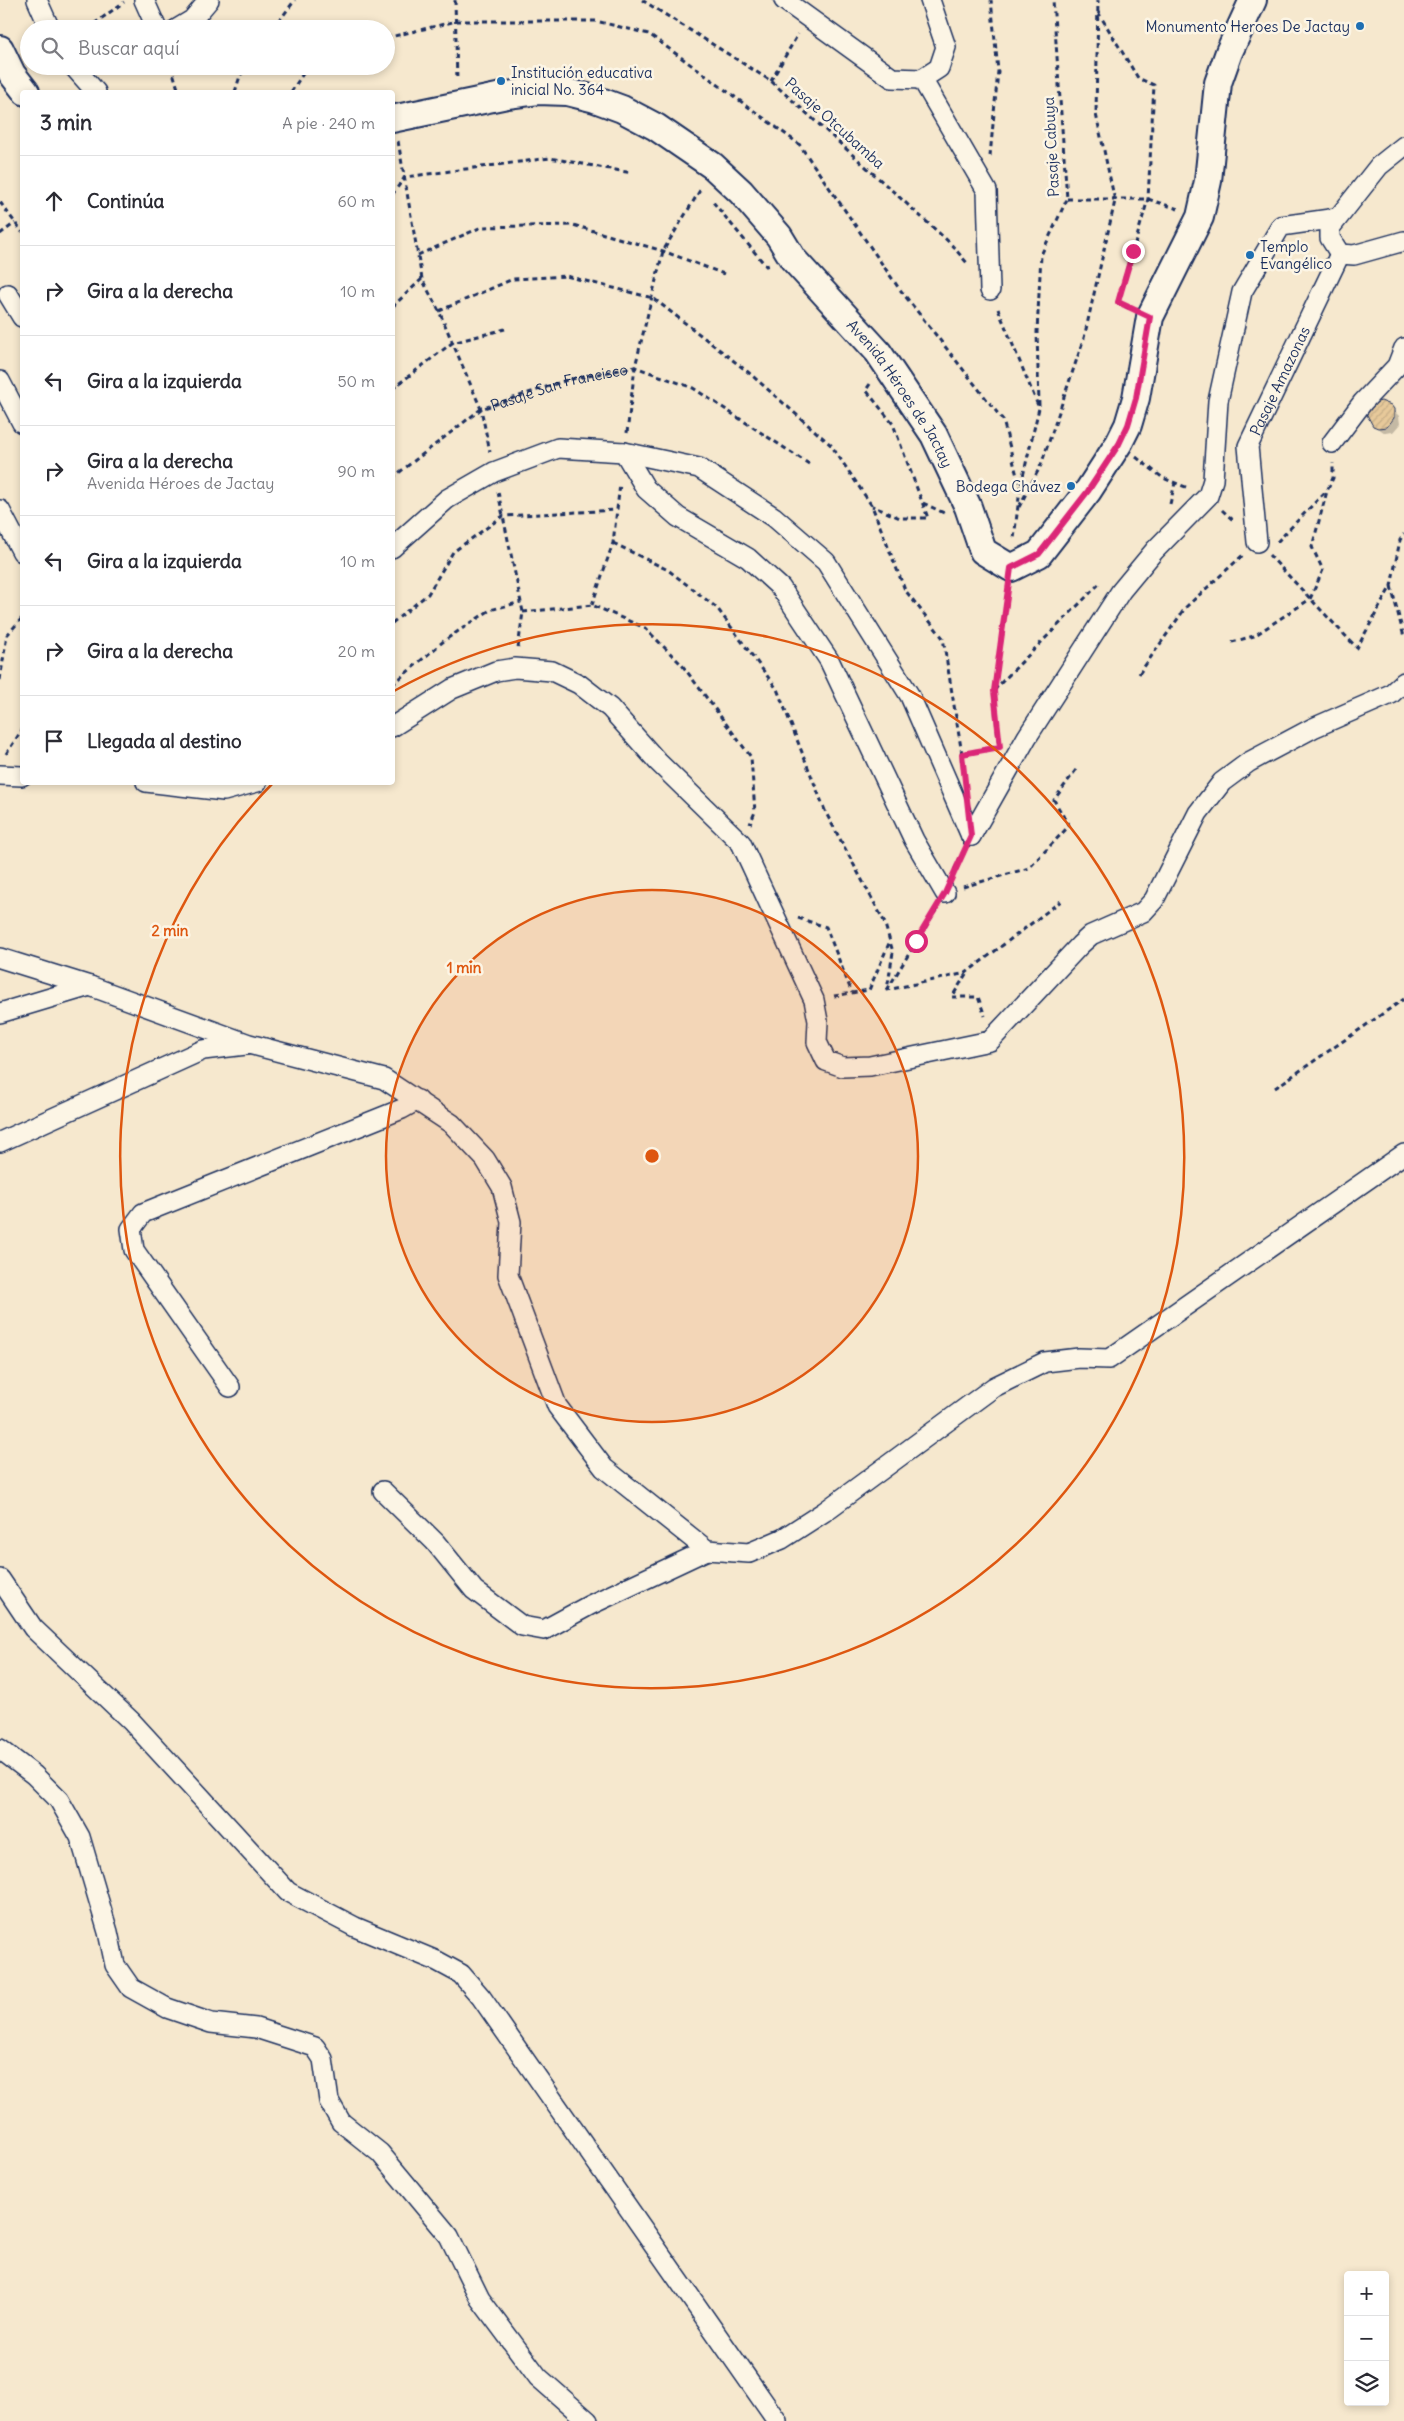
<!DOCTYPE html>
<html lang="es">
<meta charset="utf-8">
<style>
body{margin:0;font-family:Delius,sans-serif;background:#f2f2f3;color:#2b2b33}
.controls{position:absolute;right:15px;bottom:15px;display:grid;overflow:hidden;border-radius:5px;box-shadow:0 2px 8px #0003}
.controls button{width:45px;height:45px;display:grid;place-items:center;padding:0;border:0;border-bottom:1px solid #e1e1e2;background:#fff;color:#2b2b33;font:25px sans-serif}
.stop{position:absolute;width:15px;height:15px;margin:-11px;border:4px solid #db2777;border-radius:50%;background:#fff}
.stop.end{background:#db2777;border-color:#fff;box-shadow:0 1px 5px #0008}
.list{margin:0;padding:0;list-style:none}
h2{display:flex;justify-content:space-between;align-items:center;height:65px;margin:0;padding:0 20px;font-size:21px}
h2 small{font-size:16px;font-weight:400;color:#7c7c81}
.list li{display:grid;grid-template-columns:32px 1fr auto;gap:15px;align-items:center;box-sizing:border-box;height:90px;padding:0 20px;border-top:1px solid #e1e1e2}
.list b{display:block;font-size:19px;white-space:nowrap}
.list p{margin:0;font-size:16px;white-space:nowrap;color:#7c7c81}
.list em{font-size:16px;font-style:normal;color:#7c7c81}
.icon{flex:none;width:28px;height:28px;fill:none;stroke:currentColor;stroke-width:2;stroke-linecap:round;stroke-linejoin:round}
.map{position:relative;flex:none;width:1404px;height:2421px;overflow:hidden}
.search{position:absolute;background:#fff;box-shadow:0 2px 8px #0003;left:20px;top:20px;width:375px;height:55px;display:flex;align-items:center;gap:12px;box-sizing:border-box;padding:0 18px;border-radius:28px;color:#7c7c81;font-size:19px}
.panel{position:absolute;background:#fff;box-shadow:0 2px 8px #0003;left:20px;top:90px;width:375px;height:695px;border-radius:5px}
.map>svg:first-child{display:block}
.shadow{fill:#0003}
.building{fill:url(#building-hatch);stroke:#1b2f5e}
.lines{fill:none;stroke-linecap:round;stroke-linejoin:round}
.street-casing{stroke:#1b2f5e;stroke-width:22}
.secondary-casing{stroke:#1b2f5e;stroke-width:30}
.path{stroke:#1b2f5e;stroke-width:3;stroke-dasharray:5 4;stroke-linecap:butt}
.street{stroke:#fcf5e5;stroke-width:19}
.secondary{stroke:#fcf5e5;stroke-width:26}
.route{stroke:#db2777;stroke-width:6}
.ring{fill:none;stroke:#de5710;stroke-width:2.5}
.poi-dot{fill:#1f6fb2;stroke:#fcf5e5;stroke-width:2}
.labels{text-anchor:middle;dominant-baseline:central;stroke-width:5;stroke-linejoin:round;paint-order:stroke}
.poi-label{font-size:15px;fill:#1b2f5e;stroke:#fcf5e5;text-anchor:end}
.street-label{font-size:15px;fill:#1b2f5e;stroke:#fcf5e5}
.centre{fill:#de5710;stroke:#fcf5e5;stroke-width:2.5}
.ring-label{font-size:15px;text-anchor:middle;font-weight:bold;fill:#de5710;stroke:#fcf5e5;stroke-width:5;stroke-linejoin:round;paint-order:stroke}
</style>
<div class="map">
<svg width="1404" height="2421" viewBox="0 0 1404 2421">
<defs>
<pattern id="building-hatch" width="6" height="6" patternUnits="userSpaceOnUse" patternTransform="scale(1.25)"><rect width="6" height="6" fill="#e7c99a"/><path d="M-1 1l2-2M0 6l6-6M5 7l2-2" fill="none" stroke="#c6ad87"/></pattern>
</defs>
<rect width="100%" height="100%" fill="#f6e8ce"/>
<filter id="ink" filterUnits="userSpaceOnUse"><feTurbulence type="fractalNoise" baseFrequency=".02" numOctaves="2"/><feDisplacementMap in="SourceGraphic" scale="10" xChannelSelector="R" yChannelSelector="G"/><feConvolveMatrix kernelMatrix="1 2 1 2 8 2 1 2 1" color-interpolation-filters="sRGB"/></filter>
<g filter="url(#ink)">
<path class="shadow" d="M1393 410 1399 416 1400 424 1393 432 1385 433 1374 425Z"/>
<path class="building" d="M1381 401 1391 405 1394 409V418L1387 427 1378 428 1373 426 1367 415 1362 412 1374 403Z"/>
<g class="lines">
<defs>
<g id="street">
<path d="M37 0 50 29"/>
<path d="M144 0 157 29"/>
<path d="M784 0 892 78 922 79 939 68 946 47 930 0"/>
<path d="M177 29 192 20 209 0"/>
<path d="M73 66 96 92"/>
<path d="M922 79 987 191 990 290"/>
<path d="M1404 146 1379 166 1330 228V238L1340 254 1354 255 1404 241"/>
<path d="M8 294 22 317"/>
<path d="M0 381 22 423"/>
<path d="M1332 443 1363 402 1397 366 1404 348"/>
<path d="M624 452 646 489 678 517 748 558 781 588 829 660 914 840 945 893"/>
<path d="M0 510 22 552"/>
<path id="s2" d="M1257 542 1248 446 1340 254"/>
<path d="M392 548 447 499 494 472 558 448 624 452 699 468 774 517 826 562 910 696 971 836"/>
<path d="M392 727 452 689 496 671 515 668 552 671 579 684 610 708 658 762 741 843 814 1000 818 1021 817 1042 826 1061 843 1067 870 1066 990 1041 1080 945 1091 935 1143 912 1154 900 1198 813 1222 782 1249 762 1313 728 1391 694 1404 682"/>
<path d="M0 775 22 776"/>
<path d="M146 782 224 791 257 782"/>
<path d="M971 836 1027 737 1121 591 1155 550 1208 496 1213 480 1218 401 1242 292 1281 226 1337 218"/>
<path d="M0 958 90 986 249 1044 384 1079 452 1124 485 1159 502 1187 511 1222 508 1275 557 1406 604 1468 707 1550 749 1553 782 1539 824 1512 994 1387 1045 1362 1079 1358 1109 1359 1404 1154"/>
<path d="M0 1013 90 986"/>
<path d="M0 1142 203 1050 246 1045"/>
<path d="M230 1387 134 1250 131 1229 143 1213 402 1109 418 1100"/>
<path d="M383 1491 435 1542 474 1590 522 1626 544 1630 590 1605 707 1550"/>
<path d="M0 1579 33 1628 131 1721 288 1892 355 1927 437 1961 461 1974 481 1997 777 2421"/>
<path d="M0 1749 34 1775 59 1800 80 1837 108 1932 115 1965 131 1988 167 2008 211 2023 256 2028 315 2047 323 2059 329 2101 341 2122 380 2153 449 2236 480 2299 538 2377 588 2421"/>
</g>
<g id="secondary">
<path d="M0 49 12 74 26 92"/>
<path id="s3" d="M392 119 507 95 538 91 567 92 595 99 622 109 656 127 713 166 741 192 779 236 793 259 878 352 934 435 968 507 983 551 1011 568 1039 554 1088 491 1119 443 1128 425 1136 398 1150 317 1200 217 1208 181 1218 83 1229 52 1253 0"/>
</g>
</defs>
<use href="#street" class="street-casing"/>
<use href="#secondary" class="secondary-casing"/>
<g class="path">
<path d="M455 0 457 81"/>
<path d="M642 0 771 81 949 242 968 264"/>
<path d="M1098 12 1138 78 1154 85 1148 199 1118 302 1129 308"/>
<path d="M87 29 124 2"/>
<path d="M273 29 295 0"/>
<path d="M386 38 457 21H596L649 34 799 144 898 287 1003 420 1020 488"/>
<path d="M171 66 179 92"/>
<path d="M771 81 798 34"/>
<path d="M235 92 240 76 247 66"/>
<path d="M291 92 306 69 311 66"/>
<path d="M398 141 422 279 439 311 481 409 490 452"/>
<path d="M990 156 998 71 991 0"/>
<path d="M392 195 405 177 550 158 632 173"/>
<path d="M1067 199H1148L1178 209"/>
<path d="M0 202 22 232"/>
<path d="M713 202 766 266 769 265"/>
<path d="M0 234 15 223"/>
<path d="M418 255 482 227 573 225 663 251 724 274"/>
<path d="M392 307 422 279"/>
<path d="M998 309 1039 408 1020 489 1014 539"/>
<path d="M439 311 513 279 566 276 653 298 748 372 831 445 872 506 905 590 943 638 962 754"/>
<path d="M870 384 866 390 893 424 928 518H900L872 506"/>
<path d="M392 389 452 343 505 329"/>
<path d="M1039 406 1037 332 1041 255 1067 199 1053 0"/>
<path d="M627 433 635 367 663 251 702 187"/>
<path d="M1136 457 1163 478 1188 488"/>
<path id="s1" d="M392 478 481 409 567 380 635 367 693 388 812 466"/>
<path d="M498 492 523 612 518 648"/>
<path d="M923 503 944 513"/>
<path d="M1170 504 1175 483"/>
<path d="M1019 507 1041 465 1084 338 1115 201 1096 114 1098 0"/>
<path d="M1222 510 1234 521"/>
<path d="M1277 542 1326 491"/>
<path d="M613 543 668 570 717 608 777 689 826 813 884 921 893 952 887 990 966 973 1061 901"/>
<path d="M1269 555 1357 648 1391 586 1400 540 1404 534"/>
<path d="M1391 586 1404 637"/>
<path d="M592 605 613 543 620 484"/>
<path d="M523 612 592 605 645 628 682 665 751 757 755 812 750 824"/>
<path d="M392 623 428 594 453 552 503 516 616 510"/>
<path d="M1232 642 1254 636 1310 599 1323 570 1312 547 1327 491 1333 478V463"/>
<path d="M1139 674 1186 607 1243 555"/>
<path d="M0 680 7 635 22 618"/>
<path d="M392 685 445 640 490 610 521 602"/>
<path d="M994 690 1099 584"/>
<path d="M999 743 994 691 1008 590"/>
<path d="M6 754 22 730"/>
<path d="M962 761V754L997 747"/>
<path d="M955 870 963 853"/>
<path d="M963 887 1029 868 1069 826 1054 800 1078 767"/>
<path d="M798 918 826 927 852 993"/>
<path d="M966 974 952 997H978L985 1016"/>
<path d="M887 990 936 909"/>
<path d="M834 996 869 990 890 941"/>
<path d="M1275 1088 1404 999"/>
</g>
<use href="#street" class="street"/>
<use href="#secondary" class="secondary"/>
</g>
</g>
<g class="lines" filter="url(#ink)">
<path class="route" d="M916 941 945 893 971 836 962 754 1000 747 994 691 1011 568 1039 554 1088 491 1119 444 1128 425 1136 398 1150 317 1118 302 1133 251"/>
</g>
<circle cx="652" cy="1156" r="266" fill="#de5710" fill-opacity=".12"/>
<g class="ring">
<circle cx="652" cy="1156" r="266"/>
<path d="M394 691A532 532 0 1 1 273 783"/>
</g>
<g class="poi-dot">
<circle cx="1360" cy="26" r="5"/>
<circle cx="501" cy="81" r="5"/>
<circle cx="1250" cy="255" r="5"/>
<circle cx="1071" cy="486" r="5"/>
</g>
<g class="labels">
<g class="poi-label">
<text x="1350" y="26">Monumento Heroes De Jactay</text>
<text x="511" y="72" text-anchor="start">Institución educativa<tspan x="511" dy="17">inicial No. 364</tspan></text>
<text x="1260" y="246" text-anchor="start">Templo<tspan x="1260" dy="17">Evangélico</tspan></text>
<text x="1061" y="486">Bodega Chávez</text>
</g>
<g class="street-label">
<text transform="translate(835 123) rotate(42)">Pasaje Otcubamba</text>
<text transform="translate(1051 147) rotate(-93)">Pasaje Cabuya</text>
<text stroke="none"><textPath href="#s2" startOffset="169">Pasaje Amazonas</textPath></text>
<text stroke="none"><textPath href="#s1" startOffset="194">Pasaje San Francisco</textPath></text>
<text stroke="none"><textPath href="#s3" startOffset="639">Avenida Héroes de Jactay</textPath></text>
</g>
</g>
<circle cx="652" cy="1156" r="8" class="centre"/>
<g class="ring-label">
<text x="170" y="936">2 min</text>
<text x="464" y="973">1 min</text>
</g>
</svg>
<div class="controls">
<button>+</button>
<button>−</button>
<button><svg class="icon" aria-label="layers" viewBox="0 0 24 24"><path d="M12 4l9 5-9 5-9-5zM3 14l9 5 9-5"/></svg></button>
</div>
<div class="stop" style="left:916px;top:941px"></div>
<div class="stop end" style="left:1133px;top:251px"></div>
<div class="search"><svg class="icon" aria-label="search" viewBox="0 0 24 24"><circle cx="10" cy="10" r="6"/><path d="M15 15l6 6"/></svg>Buscar aquí</div>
<section class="panel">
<h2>3 min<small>A pie · 240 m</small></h2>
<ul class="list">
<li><svg class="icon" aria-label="ahead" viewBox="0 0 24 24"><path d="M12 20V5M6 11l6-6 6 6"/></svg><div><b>Continúa</b></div><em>60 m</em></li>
<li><svg class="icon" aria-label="right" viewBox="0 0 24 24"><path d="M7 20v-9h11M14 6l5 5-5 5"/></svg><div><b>Gira a la derecha</b></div><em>10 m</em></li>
<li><svg class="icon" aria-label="left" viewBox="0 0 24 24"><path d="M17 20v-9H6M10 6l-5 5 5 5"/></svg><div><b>Gira a la izquierda</b></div><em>50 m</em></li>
<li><svg class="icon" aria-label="right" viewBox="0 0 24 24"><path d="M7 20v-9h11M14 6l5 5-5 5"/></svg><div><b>Gira a la derecha</b><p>Avenida Héroes de Jactay</p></div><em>90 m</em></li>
<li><svg class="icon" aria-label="left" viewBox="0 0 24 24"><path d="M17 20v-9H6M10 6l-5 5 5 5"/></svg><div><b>Gira a la izquierda</b></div><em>10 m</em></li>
<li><svg class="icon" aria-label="right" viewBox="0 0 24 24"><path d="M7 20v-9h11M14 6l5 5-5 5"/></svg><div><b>Gira a la derecha</b></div><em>20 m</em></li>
<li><svg class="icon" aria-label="arrive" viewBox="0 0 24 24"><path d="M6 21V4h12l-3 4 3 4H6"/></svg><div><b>Llegada al destino</b></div></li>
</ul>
</section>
</div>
